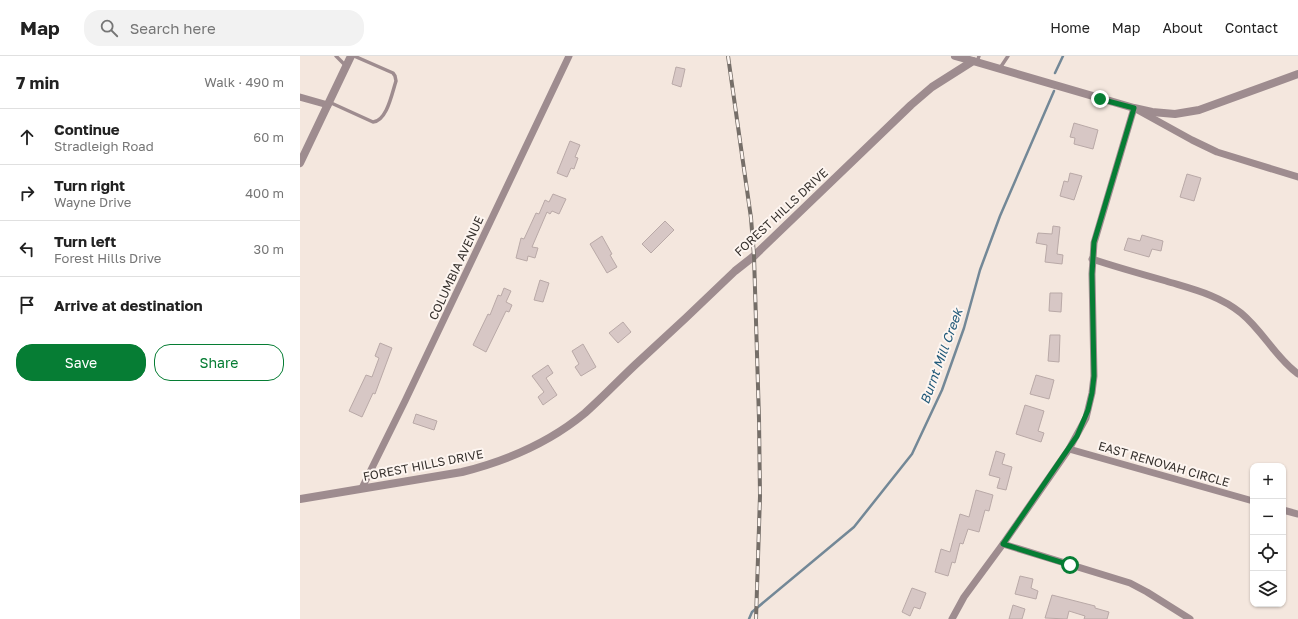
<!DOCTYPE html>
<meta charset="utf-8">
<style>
body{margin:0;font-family:"Golos Text",sans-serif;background:#f2f2f2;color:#222}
.controls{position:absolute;right:12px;bottom:12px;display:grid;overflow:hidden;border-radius:8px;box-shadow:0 1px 3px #0004}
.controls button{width:36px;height:36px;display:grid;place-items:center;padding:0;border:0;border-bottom:1px solid #e0e0e0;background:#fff;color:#222;font:20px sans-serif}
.stop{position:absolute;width:12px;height:12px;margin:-9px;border:3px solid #067d34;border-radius:50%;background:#fff}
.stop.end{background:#067d34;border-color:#fff;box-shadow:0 1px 4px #0008}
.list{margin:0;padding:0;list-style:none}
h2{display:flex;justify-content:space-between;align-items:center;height:52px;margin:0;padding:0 16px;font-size:17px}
h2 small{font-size:13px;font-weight:400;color:#767676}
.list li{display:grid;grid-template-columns:26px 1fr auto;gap:12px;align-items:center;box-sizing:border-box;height:56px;padding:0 16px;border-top:1px solid #e0e0e0}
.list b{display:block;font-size:15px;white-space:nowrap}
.list p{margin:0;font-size:13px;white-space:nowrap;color:#767676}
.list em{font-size:13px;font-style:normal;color:#767676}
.actions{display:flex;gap:8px;padding:12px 16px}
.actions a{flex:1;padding:9px 0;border:1px solid #067d34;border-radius:16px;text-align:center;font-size:14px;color:#067d34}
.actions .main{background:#067d34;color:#fff}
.icon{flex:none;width:22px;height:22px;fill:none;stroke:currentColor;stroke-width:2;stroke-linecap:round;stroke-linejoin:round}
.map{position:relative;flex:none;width:998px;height:563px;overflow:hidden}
header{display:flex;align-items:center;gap:24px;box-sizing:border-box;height:56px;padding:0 20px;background:#fff;border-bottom:1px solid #e0e0e0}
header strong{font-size:19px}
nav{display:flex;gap:22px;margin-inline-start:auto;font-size:14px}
.search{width:280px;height:36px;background:#f2f2f2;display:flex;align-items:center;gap:10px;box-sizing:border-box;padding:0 14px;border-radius:16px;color:#767676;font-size:15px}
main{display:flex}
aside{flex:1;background:#fff}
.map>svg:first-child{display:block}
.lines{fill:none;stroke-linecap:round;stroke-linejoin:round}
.stream{stroke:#738897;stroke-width:2.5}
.building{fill:#d7c7c5;stroke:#b9a9a7}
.service{stroke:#9e8c8f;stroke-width:3.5}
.minor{stroke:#9e8c8f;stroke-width:7}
.tertiary{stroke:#9e8c8f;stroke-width:8}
.rail-casing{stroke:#756e68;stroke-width:4}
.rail{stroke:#fdf5f0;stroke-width:2.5;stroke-dasharray:8;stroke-linecap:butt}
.route{stroke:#067d34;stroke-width:5}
.labels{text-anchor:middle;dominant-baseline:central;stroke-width:4;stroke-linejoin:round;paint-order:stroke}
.street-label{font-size:12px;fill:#36312d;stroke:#fdf5f0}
.water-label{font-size:13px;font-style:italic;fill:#205979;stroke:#fdf5f0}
</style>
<header>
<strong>Map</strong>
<div class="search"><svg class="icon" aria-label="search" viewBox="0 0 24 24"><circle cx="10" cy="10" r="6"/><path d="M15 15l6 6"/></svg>Search here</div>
<nav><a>Home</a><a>Map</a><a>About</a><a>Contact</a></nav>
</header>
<main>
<aside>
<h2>7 min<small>Walk · 490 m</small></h2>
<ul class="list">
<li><svg class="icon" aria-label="ahead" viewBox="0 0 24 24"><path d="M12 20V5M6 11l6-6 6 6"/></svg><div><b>Continue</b><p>Stradleigh Road</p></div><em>60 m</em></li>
<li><svg class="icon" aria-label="right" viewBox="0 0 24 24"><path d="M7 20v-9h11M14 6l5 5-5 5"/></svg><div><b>Turn right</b><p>Wayne Drive</p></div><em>400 m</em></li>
<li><svg class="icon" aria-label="left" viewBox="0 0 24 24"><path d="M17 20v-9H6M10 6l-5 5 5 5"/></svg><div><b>Turn left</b><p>Forest Hills Drive</p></div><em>30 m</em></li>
<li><svg class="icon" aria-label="arrive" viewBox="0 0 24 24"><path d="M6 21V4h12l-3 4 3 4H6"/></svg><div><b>Arrive at destination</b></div></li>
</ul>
<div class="actions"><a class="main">Save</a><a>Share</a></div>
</aside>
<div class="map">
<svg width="998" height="563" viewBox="0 0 998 563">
<rect width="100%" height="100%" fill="#f4e7de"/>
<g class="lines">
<g class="stream">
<path d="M755 17 763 0"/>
<path d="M449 563 452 556 554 471 612 398 642 334 664 272 680 214 700 160 754 35"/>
</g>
</g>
<g class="building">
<path d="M376 11 385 13 381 31 372 28Z"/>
<path d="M774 67 798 74 793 93 774 88 775 82 770 81Z"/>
<path d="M270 85 280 89 275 101 278 102 274 113 271 112 267 121 257 117Z"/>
<path d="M770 117 782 120 774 144 760 140 764 125 768 126Z"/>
<path d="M887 118 901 122 894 145 880 141Z"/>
<path d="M253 138 266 143 259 158 252 155 250 158 247 156 232 191 238 192 235 202 228 200 227 205 216 202 221 182 224 183 236 157 239 158 245 144 249 146Z"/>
<path d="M365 165 374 174 351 197 342 188Z"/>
<path d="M753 170 760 171 757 198 763 199 762 208 745 206 747 189 736 187 738 177 752 178Z"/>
<path d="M842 179 863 185 861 195 852 193 849 201 824 194 828 182 840 185Z"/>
<path d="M302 180 312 198 310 199 317 211 307 217 290 188Z"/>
<path d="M240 224 249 227 243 246 234 244Z"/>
<path d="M204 232 211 235 206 246 212 249 209 256 206 255 186 296 173 289 188 258 190 259 198 239 201 240Z"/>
<path d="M750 237H762L761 256 749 255Z"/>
<path d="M323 266 331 276 318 287 309 277Z"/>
<path d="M750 279H760L759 306 748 305Z"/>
<path d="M80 287 92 292 75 338 73 337 62 361 49 355 66 319 72 321 79 302 75 300Z"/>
<path d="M283 288 296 311 281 320 275 311 279 308 272 295Z"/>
<path d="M248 309 253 317 246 322 257 339 243 349 238 341 244 336 232 320Z"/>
<path d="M736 319 754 324 749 343 730 338Z"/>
<path d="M725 349 744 355 738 375 744 377 741 386 716 378Z"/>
<path d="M116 358 137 365 134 374 113 367Z"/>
<path d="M696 395 705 398 702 408 712 411 706 434 697 432 700 422 689 419Z"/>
<path d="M676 434 693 439 689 455 685 454 679 476 668 473 663 488 660 487 655 507 652 506 648 520 635 516 641 493 650 496 660 458 669 461Z"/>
<path d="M720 520 733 523 731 532 738 535 736 543 715 538Z"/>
<path d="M612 532 626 537 620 553 614 551 610 560 602 556Z"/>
<path d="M752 539 795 550V552L809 556 807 563H784L785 560 769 555 767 563 745 562Z"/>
<path d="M713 549 725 553 722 563H709Z"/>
</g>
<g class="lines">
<g class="service">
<path d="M36 0 45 9"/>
<path d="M677 6 679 0"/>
<path d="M700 12 708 0"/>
<path d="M29 46 73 66C87 65 92 37 96 25L95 20 93 17 54 0"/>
</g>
<g class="minor">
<path d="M0 41 28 49"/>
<path d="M792 203C816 211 841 218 866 225 892 233 919 239 941 257 963 275 975 301 998 318"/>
<path d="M769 393 953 445"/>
<path d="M62 432 105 345 269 0"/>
<path d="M983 454 998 458"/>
<path d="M703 488 830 527 847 536 890 563"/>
<path d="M652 563 664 541 703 488 769 393 786 362 792 337 794 320 792 218 794 187 834 52 892 84 917 96 998 121"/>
</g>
<g class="tertiary">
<path d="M655 0 673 5"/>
<path d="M0 107 51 0"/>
<path d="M0 443 162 416C206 405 249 387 285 357 302 342 318 325 335 309 369 278 402 247 435 215L454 200 611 49 632 31 673 5 834 52 852 56 875 58 899 54 998 18"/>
</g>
<defs>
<path id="rail" d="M428 0 442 99 451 162 454 200 459 363 460 440 456 563"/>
</defs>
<use href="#rail" class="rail-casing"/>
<use href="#rail" class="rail"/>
</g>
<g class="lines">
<path class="route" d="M770 509 703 488 777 380 788 354 792 337 794 320 792 218 794 186 834 52 800 43"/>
</g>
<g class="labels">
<g class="street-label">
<text transform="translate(481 156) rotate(-43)">FOREST HILLS DRIVE</text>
<text transform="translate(156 212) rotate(-65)">COLUMBIA AVENUE</text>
<text transform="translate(864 408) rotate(16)">EAST RENOVAH CIRCLE</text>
<text transform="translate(123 409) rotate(-11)">FOREST HILLS DRIVE</text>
</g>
<g class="water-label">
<text transform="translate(641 300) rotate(-70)">Burnt Mill Creek</text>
</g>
</g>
</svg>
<div class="controls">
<button>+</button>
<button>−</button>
<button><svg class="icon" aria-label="locate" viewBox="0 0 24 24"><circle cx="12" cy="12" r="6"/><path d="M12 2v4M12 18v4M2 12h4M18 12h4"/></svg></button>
<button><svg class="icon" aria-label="layers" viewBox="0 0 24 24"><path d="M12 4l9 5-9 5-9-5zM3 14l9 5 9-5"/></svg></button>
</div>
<div class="stop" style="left:770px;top:509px"></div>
<div class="stop end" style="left:800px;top:43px"></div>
</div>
</main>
